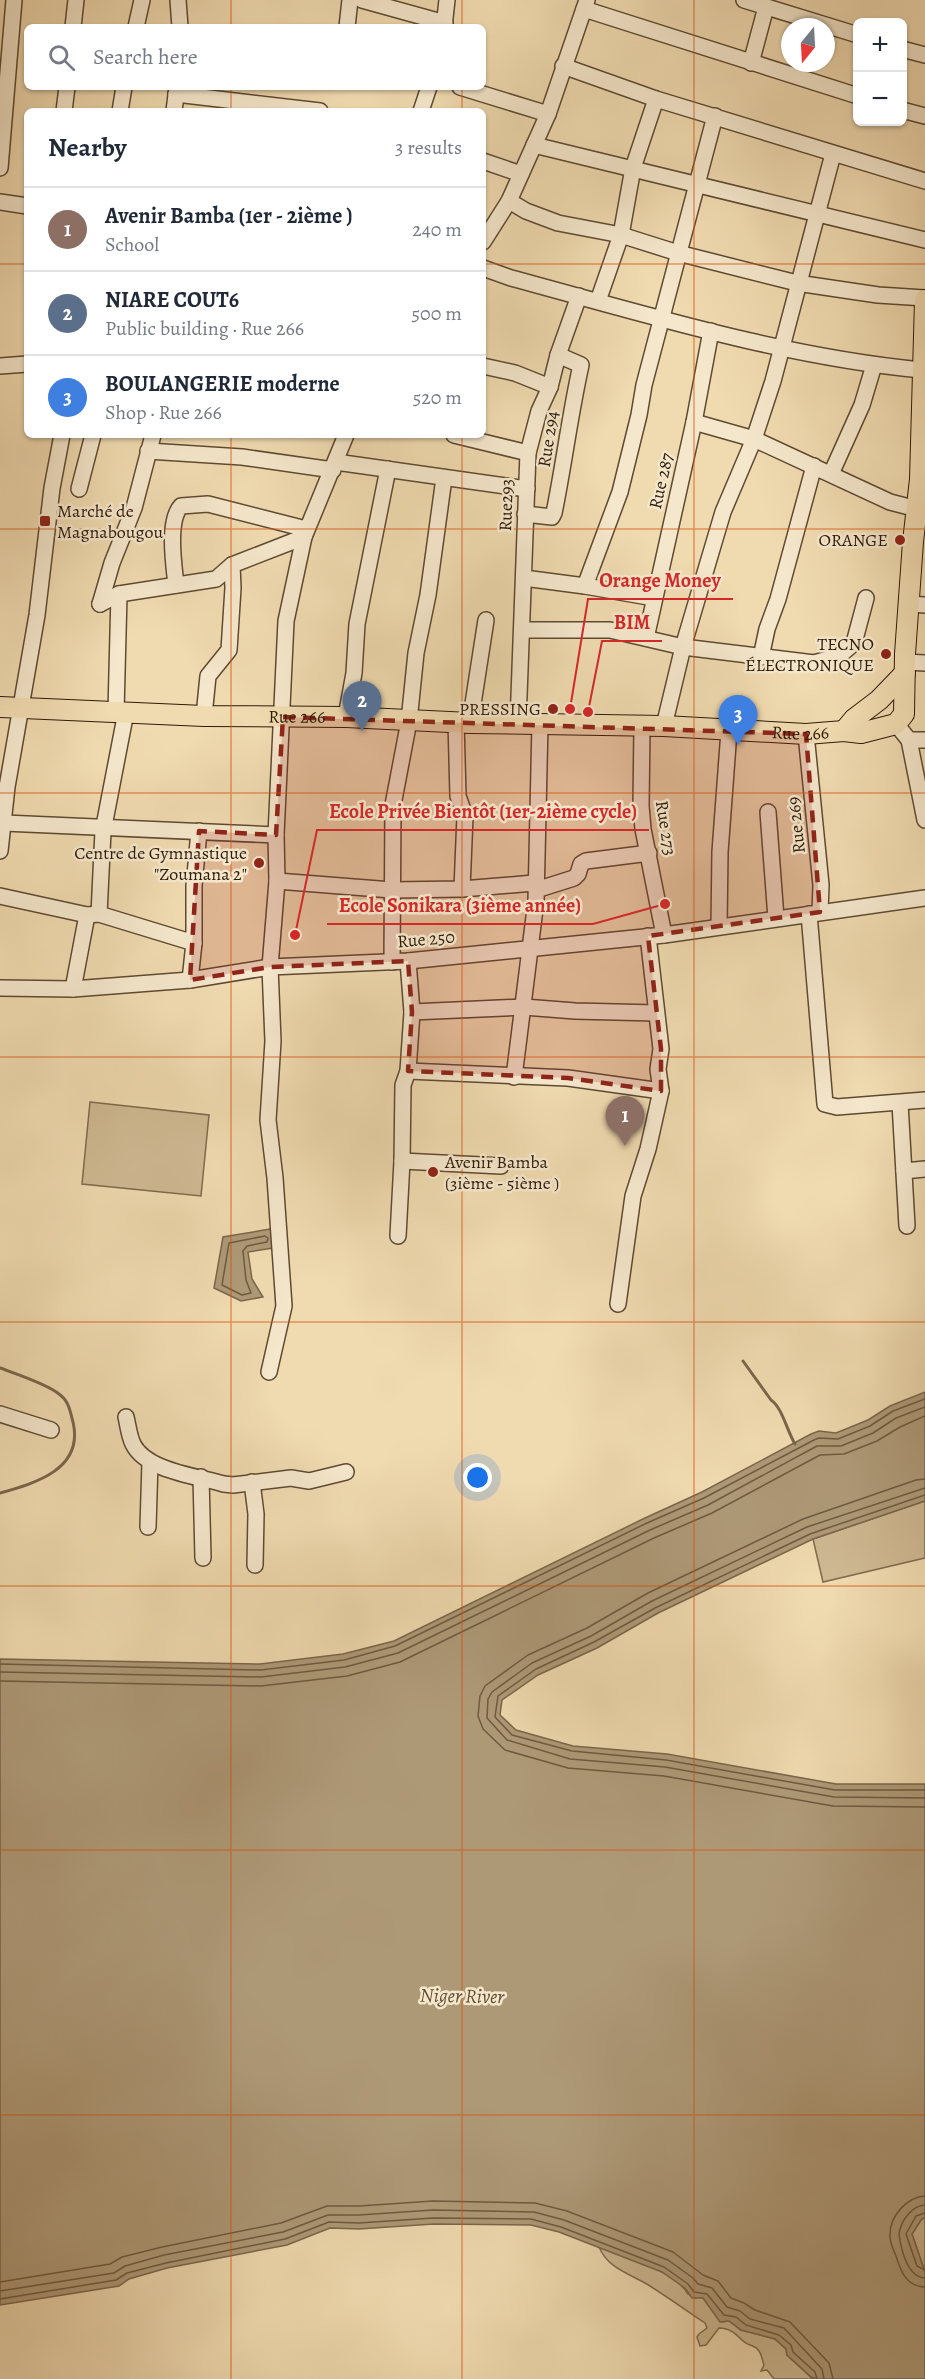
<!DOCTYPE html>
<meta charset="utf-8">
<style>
body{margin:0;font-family:Alegreya,serif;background:#f6f6f7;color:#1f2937}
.controls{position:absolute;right:18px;top:18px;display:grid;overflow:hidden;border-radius:9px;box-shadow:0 2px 4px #0004}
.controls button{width:54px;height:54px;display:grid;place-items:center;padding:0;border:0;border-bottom:2px solid #e0e1e3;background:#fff;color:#1f2937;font:30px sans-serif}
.compass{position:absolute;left:781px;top:18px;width:54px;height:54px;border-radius:50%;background:#fff;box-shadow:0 2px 4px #0004;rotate:198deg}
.you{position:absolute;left:478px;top:1478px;width:21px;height:21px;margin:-15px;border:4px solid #fff;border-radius:50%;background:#1a73e8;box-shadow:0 0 0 9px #1a73e833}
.badge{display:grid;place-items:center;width:39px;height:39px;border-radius:50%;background:#8f2418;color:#fff;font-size:20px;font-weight:700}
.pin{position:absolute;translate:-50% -50px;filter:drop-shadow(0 2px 3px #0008)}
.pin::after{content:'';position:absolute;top:32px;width:21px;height:18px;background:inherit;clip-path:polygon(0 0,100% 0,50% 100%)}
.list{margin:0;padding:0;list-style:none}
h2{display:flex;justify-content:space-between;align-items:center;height:78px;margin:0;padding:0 24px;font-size:26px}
h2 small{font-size:20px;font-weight:400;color:#747a83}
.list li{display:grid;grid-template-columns:39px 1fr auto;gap:18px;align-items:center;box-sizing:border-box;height:84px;padding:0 24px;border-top:2px solid #e0e1e3}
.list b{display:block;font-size:22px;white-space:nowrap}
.list p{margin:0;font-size:20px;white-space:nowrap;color:#747a83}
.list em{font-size:20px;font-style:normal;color:#747a83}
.icon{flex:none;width:33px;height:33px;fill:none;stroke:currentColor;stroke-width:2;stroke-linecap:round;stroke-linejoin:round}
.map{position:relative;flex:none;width:925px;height:2379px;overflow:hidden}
.search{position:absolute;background:#fff;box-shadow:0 2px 4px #0004;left:24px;top:24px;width:462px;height:66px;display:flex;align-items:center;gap:15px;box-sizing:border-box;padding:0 21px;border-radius:9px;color:#747a83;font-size:22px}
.panel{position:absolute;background:#fff;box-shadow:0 2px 4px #0004;left:24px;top:108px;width:462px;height:330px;border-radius:9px}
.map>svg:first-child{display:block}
.green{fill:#cfb993;stroke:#7e6a4e;stroke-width:1.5}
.water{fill:#ae9977;stroke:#7a664b;stroke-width:1.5}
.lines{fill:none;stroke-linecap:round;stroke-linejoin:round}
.shore{stroke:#6e5a40;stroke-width:1.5}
.stream{stroke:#7a664b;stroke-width:3}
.minor-casing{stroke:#5e4a32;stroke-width:18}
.major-casing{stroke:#2d1a08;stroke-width:22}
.minor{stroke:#f5e7cc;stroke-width:15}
.major{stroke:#f0dab0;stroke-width:20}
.marked{fill:#8f2418;fill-opacity:0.2;stroke:#8f2418;stroke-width:4.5;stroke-dasharray:12 8;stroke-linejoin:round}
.grid{fill:none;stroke:#d5530c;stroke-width:1.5;stroke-opacity:0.55}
.poi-dot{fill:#8f2418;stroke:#f5e7cc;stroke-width:2}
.labels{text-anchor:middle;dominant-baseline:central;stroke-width:5;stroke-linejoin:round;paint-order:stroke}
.street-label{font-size:18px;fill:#2d1a08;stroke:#f5e7cc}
.poi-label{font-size:18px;fill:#2d1a08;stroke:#f5e7cc;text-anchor:end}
.water-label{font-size:20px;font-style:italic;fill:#614d34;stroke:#f5e7cc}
.leader{fill:none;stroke:#d62828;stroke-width:2}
.callout-dot{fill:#d62828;stroke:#f5e7cc;stroke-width:2}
.callout-label{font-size:20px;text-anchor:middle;font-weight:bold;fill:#d62828;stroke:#f5e7cc;stroke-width:5;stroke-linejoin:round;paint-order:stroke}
</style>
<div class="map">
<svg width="925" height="2379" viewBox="0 0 925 2379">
<rect width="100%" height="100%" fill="#f0dab0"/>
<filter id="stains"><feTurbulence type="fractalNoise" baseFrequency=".00333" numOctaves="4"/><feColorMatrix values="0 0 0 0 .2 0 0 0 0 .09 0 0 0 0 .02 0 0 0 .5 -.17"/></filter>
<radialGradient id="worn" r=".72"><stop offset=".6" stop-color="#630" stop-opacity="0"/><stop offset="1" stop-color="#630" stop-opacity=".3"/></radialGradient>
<g class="green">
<path d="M90 1102 209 1115 201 1196 82 1184Z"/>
<path d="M925 1501V1558L823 1582 813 1539Z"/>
<path d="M925 2217V2272L912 2234 921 2220Z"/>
<path d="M599 2247C624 2257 674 2270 688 2294L703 2298 721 2322 729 2321 741 2330 775 2339 786 2349 787 2355 811 2377 817 2379H774L767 2370 761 2371 764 2365C762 2360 762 2355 759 2351 756 2345 748 2346 743 2341 736 2334 730 2328 719 2328L706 2345 700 2346 697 2337 699 2334 707 2328 705 2323C687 2311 669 2298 650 2286 631 2274 608 2269 599 2247Z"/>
</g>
<g class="water">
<path d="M276 1228 273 1248 248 1252 252 1279 263 1297 241 1301 214 1288 223 1237Z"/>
<path d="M925 1392V1501L813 1539 658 1613 597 1648 538 1675 502 1700 500 1715 516 1730 573 1746 667 1754 836 1784H925V2217L921 2220 912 2234 925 2272V2379H817L811 2377 787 2355 786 2349 775 2339 741 2330 729 2321 720 2322 703 2298H692L685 2288 662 2272 559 2232 531 2225 434 2224 359 2229 330 2228 287 2245 167 2268 129 2279 119 2286 0 2305V1659L260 1664 343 1654 394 1641 645 1518 702 1492 811 1434 819 1431 836 1433 868 1420 890 1406Z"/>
</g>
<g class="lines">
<g class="shore">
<path d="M265 1236 268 1238 267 1242 247 1246 243 1251 246 1280 251 1293 242 1295 222 1285 229 1243Z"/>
<path d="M925 1479 916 1480 803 1519 648 1593 587 1628 528 1655 485 1686 480 1696 478 1716 483 1729 505 1750 568 1768 664 1776 833 1806 925 1807"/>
<path d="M925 1488 807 1527 652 1601 591 1636 532 1663 492 1692 488 1699 487 1718 507 1740 570 1759 665 1767 834 1797 925 1798"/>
<path d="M925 1495 810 1534 655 1608 594 1642 536 1669 498 1696 495 1717 512 1735 572 1751 666 1760 835 1790H925"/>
<path d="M0 1664 261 1670 344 1660 395 1646 647 1523 704 1498 814 1440 819 1438 838 1439 870 1426 893 1411 925 1399"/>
<path d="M0 1672 261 1677 345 1667 398 1653 650 1530 708 1505 817 1446H841L873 1433 896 1418 925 1407"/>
<path d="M0 1681 261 1686 347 1676 400 1662 654 1538 712 1513 820 1455 844 1454 877 1441 900 1427 925 1416"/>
<path d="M925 2196C907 2197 890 2216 890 2234 889 2241 893 2249 896 2256 901 2272 906 2286 925 2287"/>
<path d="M925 2205C911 2206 901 2221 899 2234 901 2249 907 2277 925 2278"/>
<path d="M925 2213 916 2216 906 2234 917 2266 925 2270"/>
<path d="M0 2282 110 2264 122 2257 162 2247 281 2223 327 2206H359L433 2201 535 2203 567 2211 673 2252 703 2275 718 2281 731 2298 744 2303 755 2310 790 2322 829 2363 833 2379"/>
<path d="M0 2291 114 2273 125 2266 164 2255 283 2232 328 2215H359L433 2210 534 2212 564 2220 668 2260 693 2278 698 2284 712 2288 727 2307 740 2311 750 2319 784 2328 822 2369 824 2379"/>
<path d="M0 2299 116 2280 127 2273 166 2263 285 2239 329 2222 359 2223 433 2218 531 2219 561 2227 664 2267 688 2284 694 2292 707 2294 724 2315 736 2317 746 2325 779 2335 791 2345 793 2352 815 2372 817 2379"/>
</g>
<g class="stream">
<path d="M743 1361 771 1400C782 1407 787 1431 795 1444"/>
<path d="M0 1368C16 1374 47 1384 59 1394 69 1401 70 1411 73 1422 84 1469 36 1483 0 1493"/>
</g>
<defs>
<g id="minor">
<path d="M178 0 180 27"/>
<path d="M362 0 445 23"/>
<path d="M744 0 858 35"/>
<path d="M584 9 858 96"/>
<path d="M73 27 76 0"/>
<path d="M136 27 142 0"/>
<path d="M347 27 350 0"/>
<path d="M444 27 447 0"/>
<path d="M902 49 925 55"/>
<path d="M751 63 766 7"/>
<path d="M563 66 656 99 925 181"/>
<path d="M460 87 548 114"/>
<path d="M176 94 320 111"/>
<path d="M902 110 925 116"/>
<path d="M64 111 67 87"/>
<path d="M120 111 124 87"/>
<path d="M174 111 177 87"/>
<path d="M421 111 429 87"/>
<path d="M534 145 925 240"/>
<path d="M483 161 521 174"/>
<path d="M0 168 14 0"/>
<path d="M509 201 526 211 558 223 621 235 678 253 797 283 878 295 925 298"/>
<path d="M0 202 27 206"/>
<path d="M483 242 509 201 548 114 587 0"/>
<path d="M483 268 511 278C645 314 783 357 922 370"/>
<path d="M598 301 621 235 633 168 656 99"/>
<path d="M0 366 27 364"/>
<path d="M483 366 515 373 550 387"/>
<path d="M694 422 754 439 890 502 917 509"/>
<path d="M454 435 528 453"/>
<path d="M148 451 242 457 333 470"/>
<path d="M336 462 527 489"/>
<path d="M831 474 862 405 874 365"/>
<path d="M79 489 93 435"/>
<path d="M525 514 552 517 554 513C564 464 570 414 581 365L558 355"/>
<path d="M524 578 585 586 654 598"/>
<path d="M176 585C174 566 167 521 181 506L208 504 306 529"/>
<path d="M585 586 620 492 639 415 644 385 715 116"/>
<path d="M100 604 119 594 216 579 232 565 304 537"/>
<path d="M100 604 112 563 134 508 153 435"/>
<path d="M909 604 925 605"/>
<path d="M522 630H610L683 647 814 663 839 656 854 643 866 598"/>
<path d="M646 638 694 422 711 331"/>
<path d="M761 657 767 629 778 599 814 466"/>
<path d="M905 662 925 663"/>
<path d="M116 711 119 594"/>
<path d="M204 716 208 676 229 650 233 588 232 565"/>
<path d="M346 717 354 673 357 624 388 469"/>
<path d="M456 721 458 796 465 816 462 889"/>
<path d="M470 723 486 620"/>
<path d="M518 723 528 453 539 411 550 387 558 355 579 296"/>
<path d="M896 724 909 740 925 820"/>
<path d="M664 726 683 647 723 512 754 439 773 381 833 154"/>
<path d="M642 727 641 806 643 829 664 935"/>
<path d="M806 734 821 885 820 912"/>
<path d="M909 740H925"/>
<path d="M768 812 776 918"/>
<path d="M4 823 276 835"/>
<path d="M0 851 7 787 37 615 52 488 62 435"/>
<path d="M277 881 392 890 462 889 534 883"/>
<path d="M536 890 574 878 578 874 581 864 586 861 649 853"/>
<path d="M0 896 87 915 99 914 194 943V886L199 831"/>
<path d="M99 914 103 831 126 712"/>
<path d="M809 914 825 1104 837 1107 925 1100"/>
<path d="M719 926 720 852 729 731"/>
<path d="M392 962 393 805 409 721 416 653 428 595 444 478"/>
<path d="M190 980 194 943"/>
<path d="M0 988 73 989 190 980 270 967 408 961 664 935 925 898"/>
<path d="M73 989 87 915"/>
<path d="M412 1012 524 1007 575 1011 656 1013"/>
<path d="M408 1071 568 1078 661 1091"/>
<path d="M514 1077 536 901 540 723"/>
<path d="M900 1103 907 1226"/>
<path d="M402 1161 501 1166"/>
<path d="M904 1171 925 1169"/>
<path d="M398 1236 402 1161 403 1085 408 1071 412 1012 408 961"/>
<path d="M618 1304 633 1196 648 1149 661 1091 658 1069 661 1049 648 936"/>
<path d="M269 1372 284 1306 275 1178 268 1120 273 1041 270 967 277 881 276 835 286 621 304 537 346 435"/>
<path d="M0 1414 51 1430"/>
<path d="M126 1417C128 1425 129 1436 133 1444 146 1471 197 1476 224 1484L233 1485 291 1478 309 1481 346 1472"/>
<path d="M201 1477 203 1558"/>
<path d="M252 1482 256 1514 255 1565"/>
<path d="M148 1527 150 1462"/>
</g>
<g id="major">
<path id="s1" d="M0 707 204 716 346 717 470 723 664 726 806 734 844 731 861 733 896 724 904 714 905 654 913 542 920 479 925 300"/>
<path d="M844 731 854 719 879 700 905 673"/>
</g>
</defs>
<use href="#minor" class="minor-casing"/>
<use href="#major" class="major-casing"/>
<use href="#minor" class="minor"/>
<use href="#major" class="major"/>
</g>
<path class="marked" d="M283 717 806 734 820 912 648 936 661 1049V1091L568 1078 408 1071 412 1012 408 961 270 967 190 980 199 831 276 835Z"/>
<path class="grid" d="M231 0V27M462 0V27M694 0V2379M231 87V111M462 87V111M0 264H27M483 264H925M231 435V2379M462 435V2379M0 529H925M0 793H925M0 1057H925M0 1322H925M0 1586H925M0 1850H925M0 2115H925"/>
<g class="poi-dot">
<rect x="39" y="515" width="12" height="12" rx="3"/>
<circle cx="900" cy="540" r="6"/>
<circle cx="886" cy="654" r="6"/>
<circle cx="553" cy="709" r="6"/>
<circle cx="259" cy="863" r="6"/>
<circle cx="433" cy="1172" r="6"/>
</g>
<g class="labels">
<g class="street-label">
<text transform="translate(548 439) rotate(-81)">Rue 294</text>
<text transform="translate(661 481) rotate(-77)">Rue 287</text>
<text transform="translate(506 505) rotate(-88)">Rue293</text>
<text stroke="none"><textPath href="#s1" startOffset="297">Rue 266</textPath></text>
<text stroke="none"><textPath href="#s1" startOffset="801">Rue 266</textPath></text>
<text transform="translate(796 825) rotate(-96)">Rue 269</text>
<text transform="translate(666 828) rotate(81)">Rue 273</text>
<text transform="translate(426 939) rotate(-5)">Rue 250</text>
</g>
<g class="poi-label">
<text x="57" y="511" text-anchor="start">Marché de<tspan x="57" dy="21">Magnabougou</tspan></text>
<text x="888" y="540">ORANGE</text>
<text x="874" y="644">TECNO<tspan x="874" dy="21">ÉLECTRONIQUE</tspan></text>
<text x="541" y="709">PRESSING</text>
<text x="247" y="853">Centre de Gymnastique<tspan x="247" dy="21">"Zoumana 2"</tspan></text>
<text x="445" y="1162" text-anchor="start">Avenir Bamba<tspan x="445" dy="21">(3ième - 5ième )</tspan></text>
</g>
<g class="water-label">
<text transform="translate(462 1996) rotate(1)">Niger River</text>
</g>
</g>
<path class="leader" d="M570 709L588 599H733M588 712L602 641H662M295 935L317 830H649M665 904L593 924H327"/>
<g class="callout-dot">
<circle cx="570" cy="709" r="6"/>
<circle cx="588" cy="712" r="6"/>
<circle cx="295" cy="935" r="6"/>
<circle cx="665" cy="904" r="6"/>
</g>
<g class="callout-label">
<text x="660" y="587">Orange Money</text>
<text x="632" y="629">BIM</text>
<text x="483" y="818">Ecole Privée Bientôt (1er-2ième cycle)</text>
<text x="460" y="912">Ecole Sonikara (3ième année)</text>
</g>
<rect width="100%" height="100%" filter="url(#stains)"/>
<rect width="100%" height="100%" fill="url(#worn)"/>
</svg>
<div class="controls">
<button>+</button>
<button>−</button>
</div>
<svg class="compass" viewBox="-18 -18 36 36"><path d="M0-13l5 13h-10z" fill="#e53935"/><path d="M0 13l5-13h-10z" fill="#747a83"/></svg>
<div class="you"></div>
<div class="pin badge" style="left:625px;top:1146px;background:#8d6e63">1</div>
<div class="pin badge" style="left:362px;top:731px;background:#5c6f8a">2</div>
<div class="pin badge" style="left:738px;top:745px;background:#3f7fe0">3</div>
<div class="search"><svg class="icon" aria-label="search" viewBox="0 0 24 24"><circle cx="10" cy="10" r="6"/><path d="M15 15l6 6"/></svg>Search here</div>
<section class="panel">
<h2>Nearby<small>3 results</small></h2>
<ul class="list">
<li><span class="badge" style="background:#8d6e63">1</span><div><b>Avenir Bamba (1er - 2ième )</b><p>School</p></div><em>240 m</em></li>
<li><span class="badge" style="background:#5c6f8a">2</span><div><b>NIARE COUT6</b><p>Public building · Rue 266</p></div><em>500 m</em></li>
<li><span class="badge" style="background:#3f7fe0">3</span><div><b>BOULANGERIE moderne</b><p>Shop · Rue 266</p></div><em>520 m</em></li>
</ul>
</section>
</div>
